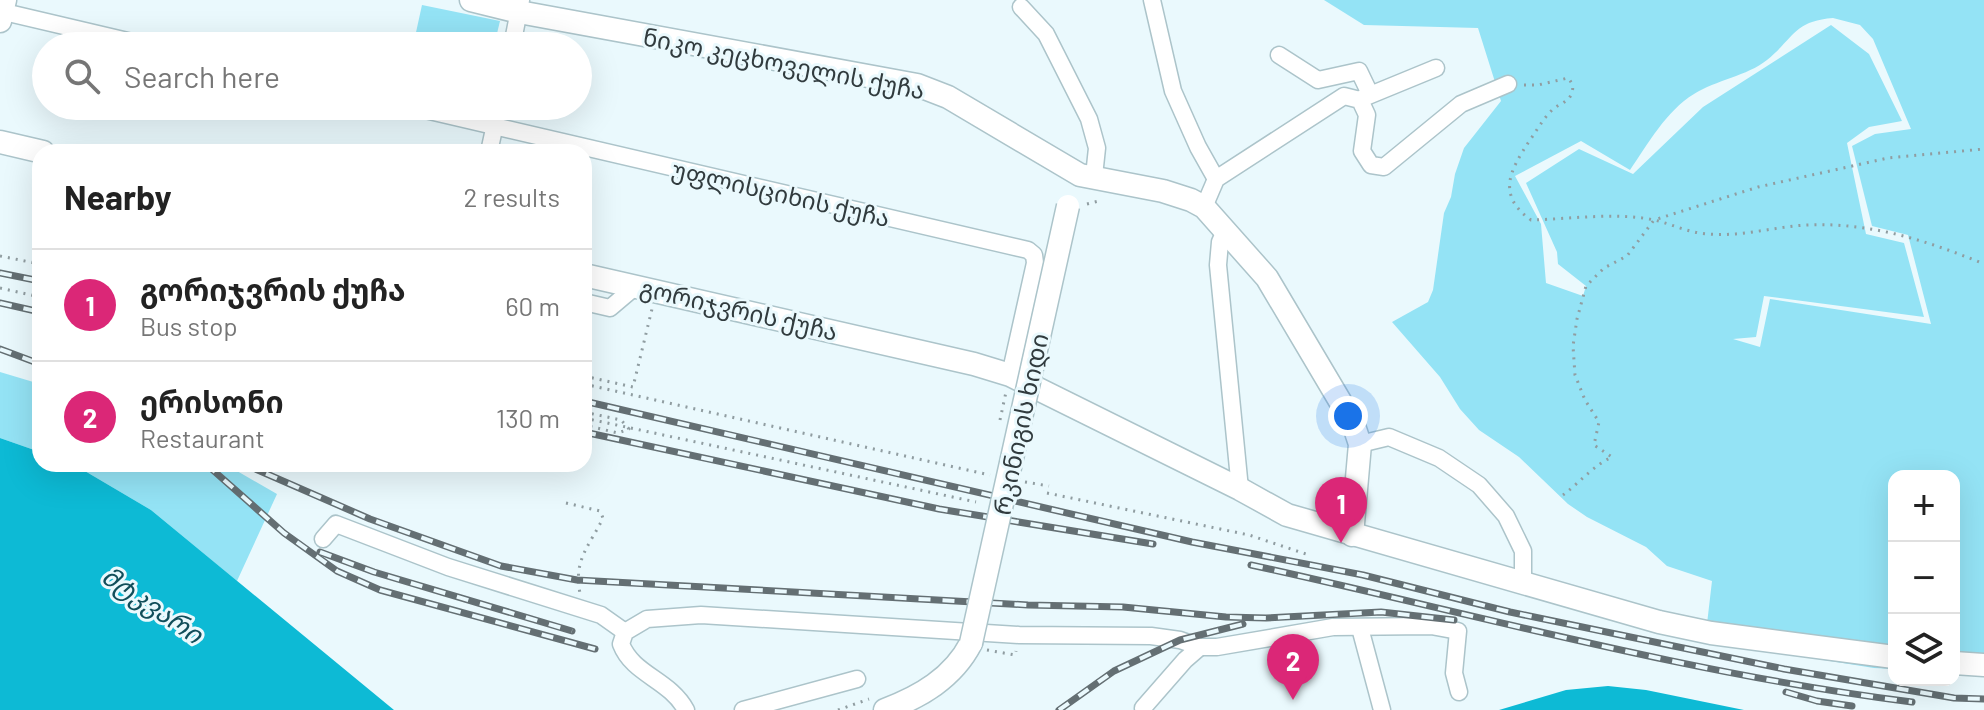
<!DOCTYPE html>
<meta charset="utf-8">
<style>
body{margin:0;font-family:Barlow,"Noto Sans Georgian",sans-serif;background:#f2f2f2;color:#222}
.controls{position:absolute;right:24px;bottom:24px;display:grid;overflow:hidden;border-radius:16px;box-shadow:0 8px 32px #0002}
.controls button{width:72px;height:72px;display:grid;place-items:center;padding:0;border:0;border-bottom:2px solid #e0e0e0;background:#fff;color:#222;font:40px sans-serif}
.you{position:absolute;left:1348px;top:416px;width:28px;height:28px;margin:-20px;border:6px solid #fff;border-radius:50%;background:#1a73e8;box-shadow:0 0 0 12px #1a73e833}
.badge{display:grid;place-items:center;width:52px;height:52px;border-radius:50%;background:#db2777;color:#fff;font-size:26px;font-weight:700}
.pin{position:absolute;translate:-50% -66px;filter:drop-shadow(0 2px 4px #0008)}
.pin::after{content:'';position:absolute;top:42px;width:28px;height:24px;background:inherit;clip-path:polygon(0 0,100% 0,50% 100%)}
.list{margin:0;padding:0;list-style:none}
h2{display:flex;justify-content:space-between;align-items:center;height:104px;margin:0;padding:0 32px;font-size:34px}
h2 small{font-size:26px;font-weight:400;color:#767676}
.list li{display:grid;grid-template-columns:52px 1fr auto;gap:24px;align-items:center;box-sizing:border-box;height:112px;padding:0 32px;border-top:2px solid #e0e0e0}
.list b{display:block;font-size:30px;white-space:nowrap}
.list p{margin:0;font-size:26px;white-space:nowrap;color:#767676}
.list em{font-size:26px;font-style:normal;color:#767676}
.icon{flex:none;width:44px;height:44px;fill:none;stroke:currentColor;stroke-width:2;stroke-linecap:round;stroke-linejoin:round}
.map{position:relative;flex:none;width:1984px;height:710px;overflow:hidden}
.search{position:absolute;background:#fff;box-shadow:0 8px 32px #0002;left:32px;top:32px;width:560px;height:88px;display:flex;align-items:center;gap:20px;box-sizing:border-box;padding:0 28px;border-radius:44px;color:#767676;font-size:30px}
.panel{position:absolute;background:#fff;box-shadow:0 8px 32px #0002;left:32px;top:144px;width:560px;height:328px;border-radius:24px}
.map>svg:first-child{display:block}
.green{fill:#94e3f5;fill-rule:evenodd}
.water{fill:#0dbad5}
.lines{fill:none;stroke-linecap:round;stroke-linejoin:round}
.minor-casing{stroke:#acc4ca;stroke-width:19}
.major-casing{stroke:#acc4ca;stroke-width:25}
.path{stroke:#909da1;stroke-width:3;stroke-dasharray:2 6;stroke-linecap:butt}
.minor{stroke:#fff;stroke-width:16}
.major{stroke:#fff;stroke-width:22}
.rail-casing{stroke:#646f73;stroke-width:7}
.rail{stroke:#eaf9fd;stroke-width:4;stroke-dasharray:12;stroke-linecap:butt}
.major-bridge-casing{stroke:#acc4ca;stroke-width:25;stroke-linecap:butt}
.major-bridge{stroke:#fff;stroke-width:22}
.labels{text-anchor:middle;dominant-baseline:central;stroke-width:6;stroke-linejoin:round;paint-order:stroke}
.street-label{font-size:24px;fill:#313b3e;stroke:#eaf9fd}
.water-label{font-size:26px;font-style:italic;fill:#104e5a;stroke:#eaf9fd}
</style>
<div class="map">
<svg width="1984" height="710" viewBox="0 0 1984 710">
<rect width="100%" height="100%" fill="#eaf9fd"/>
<g class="green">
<path d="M1324 0H1984V671L1954 670V476H1894V669L1874 668 1705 641 1712 581 1667 566 1646 547 1587 517 1568 504 1519 457 1479 430 1460 409 1440 377 1392 322 1428 302 1433 290 1444 213 1451 197 1455 174 1464 148 1501 101 1478 28 1364 25ZM1833 18 1860 25 1873 39 1911 129 1875 134 1852 146 1872 226 1908 235 1931 324 1770 299 1760 347 1733 339 1756 337 1764 296 1924 317 1904 243 1866 234 1847 143 1869 127 1902 121 1869 54 1831 25 1703 107 1633 174 1579 149 1526 183 1557 252 1558 264 1586 286 1583 296 1546 283 1541 224 1515 176 1581 141 1630 170C1648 144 1666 111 1694 94 1716 80 1747 76 1767 60 1794 38 1794 21 1833 18Z"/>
<path d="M422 5 500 21 494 46H413Z"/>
<path d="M0 372 40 384V452L0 438Z"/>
<path d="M73 464H225L277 494 237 581 151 510Z"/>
</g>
<g class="water">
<path d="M0 438 40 452V464H73L151 510 394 710H0Z"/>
<path d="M1608 686 1646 690 1744 710H1499L1566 690Z"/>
</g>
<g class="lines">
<defs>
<g id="minor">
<path d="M1152 0 1173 91 1198 147 1216 179"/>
<path d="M1021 7 1046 34 1089 119 1097 148 1094 176"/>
<path d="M0 11 149 46"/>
<path d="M512 46 521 0"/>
<path d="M1279 55 1318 80 1359 71 1370 94"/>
<path d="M1363 98 1436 68"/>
<path d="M408 106 1028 250 1034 255 1035 263 1010 375"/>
<path d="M489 152 499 106"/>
<path d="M1204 207 1216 179 1344 96 1360 100 1367 115 1362 151 1371 165 1384 167 1461 104 1508 84"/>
<path d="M1225 231 1220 242 1218 265 1240 489"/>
<path d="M584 302 610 308 636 286"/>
<path d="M1360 444 1389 437 1439 458 1479 485 1506 516 1523 551V582"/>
<path d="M323 539 336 524 448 567 601 615 625 632"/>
<path d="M1360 628 1382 710"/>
<path d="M1143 708 1185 660 1200 647"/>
<path d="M686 710C669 679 633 675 621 644L625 632 647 619 701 615 1019 635 1151 636 1180 640 1200 647H1217L1333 627 1431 626 1458 631 1454 673 1459 692"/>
<path d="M743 710 857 679"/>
</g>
<g id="major">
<path d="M471 0 519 12 917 85 948 97 1080 175 1163 191 1191 200 1204 207 1267 278 1353 423 1360 444 1352 535"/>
<path d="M0 21 5 0"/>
<path d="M0 142 43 152"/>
<path d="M584 275 974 364 1010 375 1240 489 1287 515 1659 622 1711 633 1894 657"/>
<path d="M1954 663 1984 665"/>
<path d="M885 710C920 697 953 678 971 643"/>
</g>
</defs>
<use href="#minor" class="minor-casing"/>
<use href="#major" class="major-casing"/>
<g class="path">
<path d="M1524 85H1538L1568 78C1573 84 1574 88 1571 95 1567 103 1558 104 1552 110 1543 119 1537 130 1530 140 1510 170 1496 195 1531 220 1571 219 1616 212 1654 220 1672 224 1689 233 1708 234 1741 237 1773 227 1806 225 1869 222 1926 240 1984 264"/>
<path d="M1087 204 1099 201"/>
<path d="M0 256 40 264"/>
<path d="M0 288 40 297"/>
<path d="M584 376 633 387 652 309"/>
<path d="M584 384 990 475"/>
<path d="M584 412 621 420 629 429 618 433 584 425"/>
<path d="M584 418 976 502"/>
<path d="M1000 420 1006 392"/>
<path d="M1025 482 1049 486"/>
<path d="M1047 493 1249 535 1306 554"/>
<path d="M1563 495C1579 483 1594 465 1612 457L1594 445 1599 422 1585 400 1575 375 1573 346 1577 319 1586 286 1604 268 1627 256 1654 220 1758 187 1888 158 1984 149"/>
<path d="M566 503 600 511 603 518C590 545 573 560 580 593"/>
<path d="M987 650 1015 655 1016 651"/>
<path d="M838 710 869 699"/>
</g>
<use href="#minor" class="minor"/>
<use href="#major" class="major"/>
<defs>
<g id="rail">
<path d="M0 273 40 281"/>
<path d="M0 303 40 312"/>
<path d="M0 349 40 364"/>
<path d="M584 401 1192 542 1363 575 1510 612 1784 669 1954 698 1984 699"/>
<path d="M584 432 939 509 1153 544"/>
<path d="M206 464 284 533 337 571 380 590 595 649"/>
<path d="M244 464 370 519 501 566 577 580 1028 605 1123 607 1226 617 1266 618 1381 612 1454 620"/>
<path d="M320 552 374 572 572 631"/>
<path d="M1251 565C1470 613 1689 674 1912 702"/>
<path d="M1786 692 1817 701 1852 706"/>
<path d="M1059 710 1114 671 1180 640 1243 624"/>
</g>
</defs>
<use href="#rail" class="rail-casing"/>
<use href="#rail" class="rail"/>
<defs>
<path id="major-bridge" d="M971 643 1068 206"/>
</defs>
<use href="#major-bridge" class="major-bridge-casing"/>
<use href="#major-bridge" class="major-bridge"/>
</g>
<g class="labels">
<g class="street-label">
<text transform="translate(784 63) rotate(11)">ნიკო კეცხოველის ქუჩა</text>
<text transform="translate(781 193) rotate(13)">უფლისციხის ქუჩა</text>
<text transform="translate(739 309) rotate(13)">გორიჯვრის ქუჩა</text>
<text transform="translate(1020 424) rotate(-78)">რკინიგის ხიდი</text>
</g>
<g class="water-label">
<text transform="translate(153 604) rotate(34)">მტკვარი</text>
</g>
</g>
</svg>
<div class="controls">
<button>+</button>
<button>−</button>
<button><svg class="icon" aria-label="layers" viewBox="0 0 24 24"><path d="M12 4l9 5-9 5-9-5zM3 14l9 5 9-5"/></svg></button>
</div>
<div class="you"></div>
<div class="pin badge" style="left:1341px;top:543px">1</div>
<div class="pin badge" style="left:1293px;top:700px">2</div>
<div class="search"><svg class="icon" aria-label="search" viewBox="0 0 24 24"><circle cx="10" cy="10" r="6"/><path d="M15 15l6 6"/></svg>Search here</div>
<section class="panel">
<h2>Nearby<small>2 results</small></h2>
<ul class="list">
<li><span class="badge">1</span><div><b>გორიჯვრის ქუჩა</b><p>Bus stop</p></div><em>60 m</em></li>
<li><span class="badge">2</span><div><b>ერისონი</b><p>Restaurant</p></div><em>130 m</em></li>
</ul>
</section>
</div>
